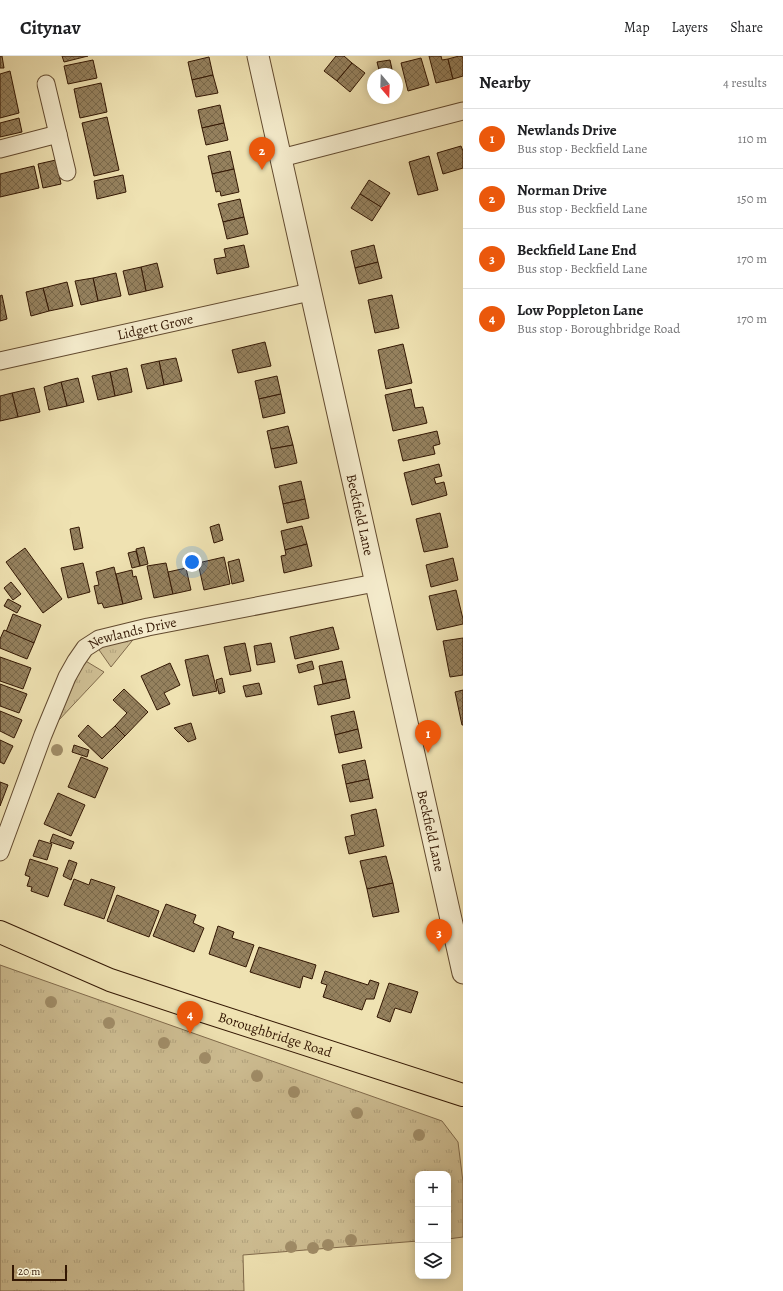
<!DOCTYPE html>
<meta charset="utf-8">
<style>
body{margin:0;font-family:Alegreya,serif;background:#f2f2f2;color:#202124}
.controls{position:absolute;right:12px;bottom:12px;display:grid;overflow:hidden;border-radius:8px;box-shadow:0 2px 10px #0003}
.controls button{width:36px;height:36px;display:grid;place-items:center;padding:0;border:0;border-bottom:1px solid #e0e0e0;background:#fff;color:#202124;font:20px sans-serif}
.compass{position:absolute;left:367px;top:12px;width:36px;height:36px;border-radius:50%;background:#fff;box-shadow:0 2px 10px #0003;rotate:161deg}
.scale{position:absolute;left:12px;bottom:10px;width:55px;box-sizing:border-box;padding-left:4px;border:2px solid #331703;border-top:0;font-size:11px;line-height:14px;white-space:nowrap;color:#331703;-webkit-text-stroke:3px #f5eccd;paint-order:stroke}
.you{position:absolute;left:192px;top:506px;width:14px;height:14px;margin:-10px;border:3px solid #fff;border-radius:50%;background:#1a73e8;box-shadow:0 0 0 6px #1a73e833}
.badge{display:grid;place-items:center;width:26px;height:26px;border-radius:50%;background:#ea580c;color:#fff;font-size:13px;font-weight:700}
.pin{position:absolute;translate:-50% -33px;filter:drop-shadow(0 1px 2px #0008)}
.pin::after{content:'';position:absolute;top:21px;width:14px;height:12px;background:inherit;clip-path:polygon(0 0,100% 0,50% 100%)}
.list{margin:0;padding:0;list-style:none}
h2{display:flex;justify-content:space-between;align-items:center;height:52px;margin:0;padding:0 16px;font-size:17px}
h2 small{font-size:13px;font-weight:400;color:#757577}
.list li{display:grid;grid-template-columns:26px 1fr auto;gap:12px;align-items:center;box-sizing:border-box;height:60px;padding:0 16px;border-top:1px solid #e0e0e0}
.list b{display:block;font-size:15px;white-space:nowrap}
.list p{margin:0;font-size:13px;white-space:nowrap;color:#757577}
.list em{font-size:13px;font-style:normal;color:#757577}
.icon{flex:none;width:22px;height:22px;fill:none;stroke:currentColor;stroke-width:2;stroke-linecap:round;stroke-linejoin:round}
.map{position:relative;flex:none;width:463px;height:1235px;overflow:hidden}
header{display:flex;align-items:center;gap:24px;box-sizing:border-box;height:56px;padding:0 20px;background:#fff;border-bottom:1px solid #e0e0e0}
header strong{font-size:19px}
nav{display:flex;gap:22px;margin-inline-start:auto;font-size:14px}
main{display:flex}
aside{flex:1;background:#fff}
.map>svg:first-child{display:block}
.grass{fill:url(#grass-tufts);stroke:#816b4c}
.building{fill:url(#building-cross-hatch);stroke:#331703}
.lines{fill:none;stroke-linecap:round;stroke-linejoin:round}
.minor-casing{stroke:#624a2f;stroke-width:19}
.tertiary-casing{stroke:#624a2f;stroke-width:23}
.primary-casing{stroke:#331703;stroke-width:24}
.minor{stroke:#f5eccd;stroke-width:17}
.tertiary{stroke:#f5eccd;stroke-width:21}
.primary{stroke:#efe2b2;stroke-width:22}
.tree{fill:#a18e69}
.labels{text-anchor:middle;dominant-baseline:central;stroke-width:4;stroke-linejoin:round;paint-order:stroke}
.street-label{font-size:14px;fill:#331703;stroke:#f5eccd}
</style>
<header>
<strong>Citynav</strong>
<nav><a>Map</a><a>Layers</a><a>Share</a></nav>
</header>
<main>
<div class="map">
<svg width="463" height="1235" viewBox="0 0 463 1235">
<defs>
<pattern id="grass-tufts" width="24" height="20" patternUnits="userSpaceOnUse"><rect width="24" height="20" fill="#cfbf94"/><path d="M3 7l-1-3M5 7V3M7 7l1-3M15 17l-1-3M17 17v-4M19 17l1-3" fill="none" stroke="#b2a37e"/></pattern>
<pattern id="building-cross-hatch" width="8" height="8" patternUnits="userSpaceOnUse"><rect width="8" height="8" fill="#95815e"/><path d="M0 0l8 8M0 8l8-8" fill="none" stroke="#7a694b"/></pattern>
</defs>
<rect width="100%" height="100%" fill="#efe2b2"/>
<filter id="stains"><feTurbulence type="fractalNoise" baseFrequency=".005" numOctaves="4"/><feColorMatrix values="0 0 0 0 .2 0 0 0 0 .09 0 0 0 0 .02 0 0 0 .5 -.17"/></filter>
<radialGradient id="worn" r=".72"><stop offset=".6" stop-color="#630" stop-opacity="0"/><stop offset="1" stop-color="#630" stop-opacity=".3"/></radialGradient>
<g class="grass">
<path d="M136 580 111 611 97 591Z"/>
<path d="M84 604 104 616 58 665Z"/>
<path d="M0 909 442 1065 458 1086 463 1126V1181L448 1183V1118H418V1185L243 1199 244 1235H0Z"/>
</g>
<g class="building">
<path d="M0 0H2L4 12H0Z"/>
<path d="M62 0H88L64 6Z"/>
<path d="M336 0H344L352 7 337 25 324 15Z"/>
<path d="M429 0H441L442 4 448 3 453 23 436 27Z"/>
<path d="M459 0 463 1V20L453 23 448 3Z"/>
<path d="M209 1 213 19 192 24 188 6Z"/>
<path d="M421 2 429 29 408 35 401 7Z"/>
<path d="M93 4 97 22 68 28 64 10Z"/>
<path d="M390 4 393 18H380L377 6Z"/>
<path d="M352 7 365 17 350 36 337 25Z"/>
<path d="M10 15 19 57 0 62V18Z"/>
<path d="M213 19 218 37 196 41 192 24Z"/>
<path d="M101 27 107 56 80 62 74 33Z"/>
<path d="M220 49 224 67 202 72 198 54Z"/>
<path d="M107 61 119 114 94 120 82 67Z"/>
<path d="M19 62 22 76 0 81V67Z"/>
<path d="M224 67 228 84 206 89 202 72Z"/>
<path d="M461 90 463 95V112L443 118 437 97Z"/>
<path d="M230 95 234 113 212 118 208 100Z"/>
<path d="M429 100 438 134 418 139 409 106Z"/>
<path d="M56 104 61 128 43 132 38 108Z"/>
<path d="M34 110 39 132 0 141V118Z"/>
<path d="M234 113 239 136 221 140 220 135 216 136 212 118Z"/>
<path d="M123 119 126 136 97 143 94 125Z"/>
<path d="M369 124 390 137 381 151 360 138Z"/>
<path d="M360 138 381 151 372 165 351 152Z"/>
<path d="M240 143 244 161 223 166 218 148Z"/>
<path d="M244 161 248 178 227 183 223 166Z"/>
<path d="M244 189 249 211 217 218 214 203 226 201 224 193Z"/>
<path d="M374 189 378 206 355 212 351 195Z"/>
<path d="M378 206 382 222 359 228 355 212Z"/>
<path d="M157 207 163 231 146 235 141 211Z"/>
<path d="M141 211 146 235 129 239 123 215Z"/>
<path d="M116 217 121 240 98 245 93 222Z"/>
<path d="M93 222 98 245 81 249 75 225Z"/>
<path d="M67 226 73 250 49 255 43 232Z"/>
<path d="M43 232 49 255 31 260 26 236Z"/>
<path d="M2 239 7 263 0 265V240Z"/>
<path d="M392 239 399 272 375 277 368 244Z"/>
<path d="M265 286 271 310 238 317 232 294Z"/>
<path d="M403 288 412 327 386 333 378 294Z"/>
<path d="M176 302 182 325 164 329 159 305Z"/>
<path d="M159 305 164 329 147 333 141 309Z"/>
<path d="M127 312 132 336 115 340 110 316Z"/>
<path d="M110 316 115 340 98 344 92 320Z"/>
<path d="M277 320 281 338 259 343 255 325Z"/>
<path d="M78 322 84 346 67 350 61 326Z"/>
<path d="M61 326 67 350 49 354 44 331Z"/>
<path d="M34 332 40 356 18 361 12 337Z"/>
<path d="M411 333 415 352 423 351 427 367 393 375 385 339Z"/>
<path d="M12 337 18 361 0 365V340Z"/>
<path d="M281 338 285 357 263 362 259 343Z"/>
<path d="M288 370 293 389 271 393 267 375Z"/>
<path d="M437 375 440 388 433 390 435 398 403 405 398 384Z"/>
<path d="M293 389 297 407 275 412 271 393Z"/>
<path d="M439 408 442 420 434 422 436 428 444 426 447 439 412 449 404 417Z"/>
<path d="M301 425 305 443 283 448 279 430Z"/>
<path d="M305 443 309 462 287 467 283 448Z"/>
<path d="M440 457 448 491 424 496 416 463Z"/>
<path d="M219 468 223 484 214 487 210 471Z"/>
<path d="M302 470 307 488 285 494 281 475Z"/>
<path d="M79 471 83 492 74 494 70 473Z"/>
<path d="M307 488 312 510 284 517 281 500 286 499 285 494Z"/>
<path d="M144 491 148 508 140 510 136 493Z"/>
<path d="M25 492 62 543 43 557 6 506Z"/>
<path d="M136 495 140 510 132 512 128 497Z"/>
<path d="M224 501 230 528 204 534 198 507Z"/>
<path d="M453 502 458 524 431 531 426 509Z"/>
<path d="M239 503 244 525 232 528 228 506Z"/>
<path d="M83 507 90 536 68 542 61 512Z"/>
<path d="M166 507 173 538 154 542 147 510Z"/>
<path d="M114 511 123 548 104 552 102 547 98 548 94 530 99 529 96 516Z"/>
<path d="M186 512 191 534 173 538 168 516Z"/>
<path d="M132 514 133 521 136 520 142 543 123 548 116 518Z"/>
<path d="M11 526 21 538 13 544 4 532Z"/>
<path d="M456 534 463 563V568L437 574 429 540Z"/>
<path d="M8 543 21 550 17 557 4 550Z"/>
<path d="M13 558 41 569 34 587 6 576Z"/>
<path d="M333 571 339 593 295 603 290 581Z"/>
<path d="M4 574 34 587 27 603 0 592V583Z"/>
<path d="M463 582V619L450 621 443 585Z"/>
<path d="M245 587 251 615 230 619 224 591Z"/>
<path d="M271 587 275 606 257 609 254 590Z"/>
<path d="M208 599 217 635 193 640 185 604Z"/>
<path d="M0 601 31 612 23 633 0 625Z"/>
<path d="M312 605 314 613 299 617 297 609Z"/>
<path d="M342 605 346 623 323 628 319 610Z"/>
<path d="M170 607 180 629 164 637 170 648 157 654 141 620Z"/>
<path d="M222 622 225 636 219 638 216 624Z"/>
<path d="M346 623 350 642 318 649 314 630Z"/>
<path d="M259 627 262 638 246 641 243 630Z"/>
<path d="M0 628 27 638 19 657 0 650Z"/>
<path d="M124 633 148 656 125 680 115 670 127 657 113 644Z"/>
<path d="M463 634V669H462L455 636Z"/>
<path d="M0 655 22 664 14 682 0 675Z"/>
<path d="M354 655 358 673 335 679 331 660Z"/>
<path d="M191 667 196 683 188 686 174 672Z"/>
<path d="M88 669 102 682 115 670 125 680 102 703 78 680Z"/>
<path d="M358 673 362 692 339 697 335 679Z"/>
<path d="M0 684 13 690 4 708 0 706Z"/>
<path d="M74 689 89 694 87 701 72 696Z"/>
<path d="M81 701 108 712 95 742 68 731Z"/>
<path d="M365 704 369 723 346 728 342 709Z"/>
<path d="M369 723 373 742 350 746 346 728Z"/>
<path d="M0 726 8 729 0 750Z"/>
<path d="M58 737 85 749 71 780 44 768Z"/>
<path d="M376 753 384 790 349 798 345 781 355 779 351 759Z"/>
<path d="M53 778 74 786 71 793 50 786Z"/>
<path d="M39 784 52 788 47 804 33 800Z"/>
<path d="M386 800 393 827 367 833 360 805Z"/>
<path d="M30 803 58 812 48 841 31 835 32 831 27 830 30 821 25 819Z"/>
<path d="M69 804 77 807 71 824 63 820Z"/>
<path d="M74 823 89 829 91 823 115 831 104 863 64 849Z"/>
<path d="M393 827 399 856 373 861 367 833Z"/>
<path d="M117 839 159 855 149 881 107 865Z"/>
<path d="M166 848 196 859 193 867 204 872 194 896 153 880Z"/>
<path d="M218 870 234 876 232 882 254 889 246 911 209 898Z"/>
<path d="M259 891 316 909 312 923 303 920 300 932 250 916Z"/>
<path d="M325 915 368 929 370 924 379 927 374 943H366L362 954 323 941 327 929 321 927Z"/>
<path d="M389 927 418 936 411 957 395 952 390 966 377 961Z"/>
</g>
<g class="lines">
<defs>
<g id="minor">
<path d="M46 28 67 116"/>
<path d="M0 93 58 78"/>
<path d="M281 102 463 55"/>
<path id="s1" d="M0 305 310 236"/>
<path id="s2" d="M0 796 43 679 67 621 76 605 85 592 99 583 148 571 375 527"/>
</g>
<g id="tertiary">
<path id="s3" d="M258 0 463 917"/>
</g>
<g id="primary">
<path id="s4" d="M0 876 110 924 203 955 463 1039"/>
</g>
</defs>
<use href="#minor" class="minor-casing"/>
<use href="#tertiary" class="tertiary-casing"/>
<use href="#primary" class="primary-casing"/>
<use href="#minor" class="minor"/>
<use href="#tertiary" class="tertiary"/>
<use href="#primary" class="primary"/>
</g>
<g class="tree">
<circle cx="57" cy="694" r="6"/>
<circle cx="51" cy="946" r="6"/>
<circle cx="109" cy="967" r="6"/>
<circle cx="164" cy="987" r="6"/>
<circle cx="205" cy="1002" r="6"/>
<circle cx="257" cy="1020" r="6"/>
<circle cx="294" cy="1036" r="6"/>
<circle cx="357" cy="1057" r="6"/>
<circle cx="419" cy="1079" r="6"/>
<circle cx="351" cy="1184" r="6"/>
<circle cx="328" cy="1189" r="6"/>
<circle cx="291" cy="1191" r="6"/>
<circle cx="313" cy="1192" r="6"/>
</g>
<g class="labels">
<g class="street-label">
<text stroke="none"><textPath href="#s1" startOffset="159">Lidgett Grove</textPath></text>
<text stroke="none"><textPath href="#s3" startOffset="470">Beckfield Lane</textPath></text>
<text stroke="none"><textPath href="#s2" startOffset="272">Newlands Drive</textPath></text>
<text stroke="none"><textPath href="#s3" startOffset="794">Beckfield Lane</textPath></text>
<text stroke="none"><textPath href="#s4" startOffset="294">Boroughbridge Road</textPath></text>
</g>
</g>
<rect width="100%" height="100%" filter="url(#stains)"/>
<rect width="100%" height="100%" fill="url(#worn)"/>
</svg>
<div class="controls">
<button>+</button>
<button>−</button>
<button><svg class="icon" aria-label="layers" viewBox="0 0 24 24"><path d="M12 4l9 5-9 5-9-5zM3 14l9 5 9-5"/></svg></button>
</div>
<svg class="compass" viewBox="-18 -18 36 36"><path d="M0-13l5 13h-10z" fill="#e53935"/><path d="M0 13l5-13h-10z" fill="#757577"/></svg>
<div class="scale">20 m</div>
<div class="you"></div>
<div class="pin badge" style="left:428px;top:697px">1</div>
<div class="pin badge" style="left:262px;top:114px">2</div>
<div class="pin badge" style="left:439px;top:896px">3</div>
<div class="pin badge" style="left:190px;top:978px">4</div>
</div>
<aside>
<h2>Nearby<small>4 results</small></h2>
<ul class="list">
<li><span class="badge">1</span><div><b>Newlands Drive</b><p>Bus stop · Beckfield Lane</p></div><em>110 m</em></li>
<li><span class="badge">2</span><div><b>Norman Drive</b><p>Bus stop · Beckfield Lane</p></div><em>150 m</em></li>
<li><span class="badge">3</span><div><b>Beckfield Lane End</b><p>Bus stop · Beckfield Lane</p></div><em>170 m</em></li>
<li><span class="badge">4</span><div><b>Low Poppleton Lane</b><p>Bus stop · Boroughbridge Road</p></div><em>170 m</em></li>
</ul>
</aside>
</main>
